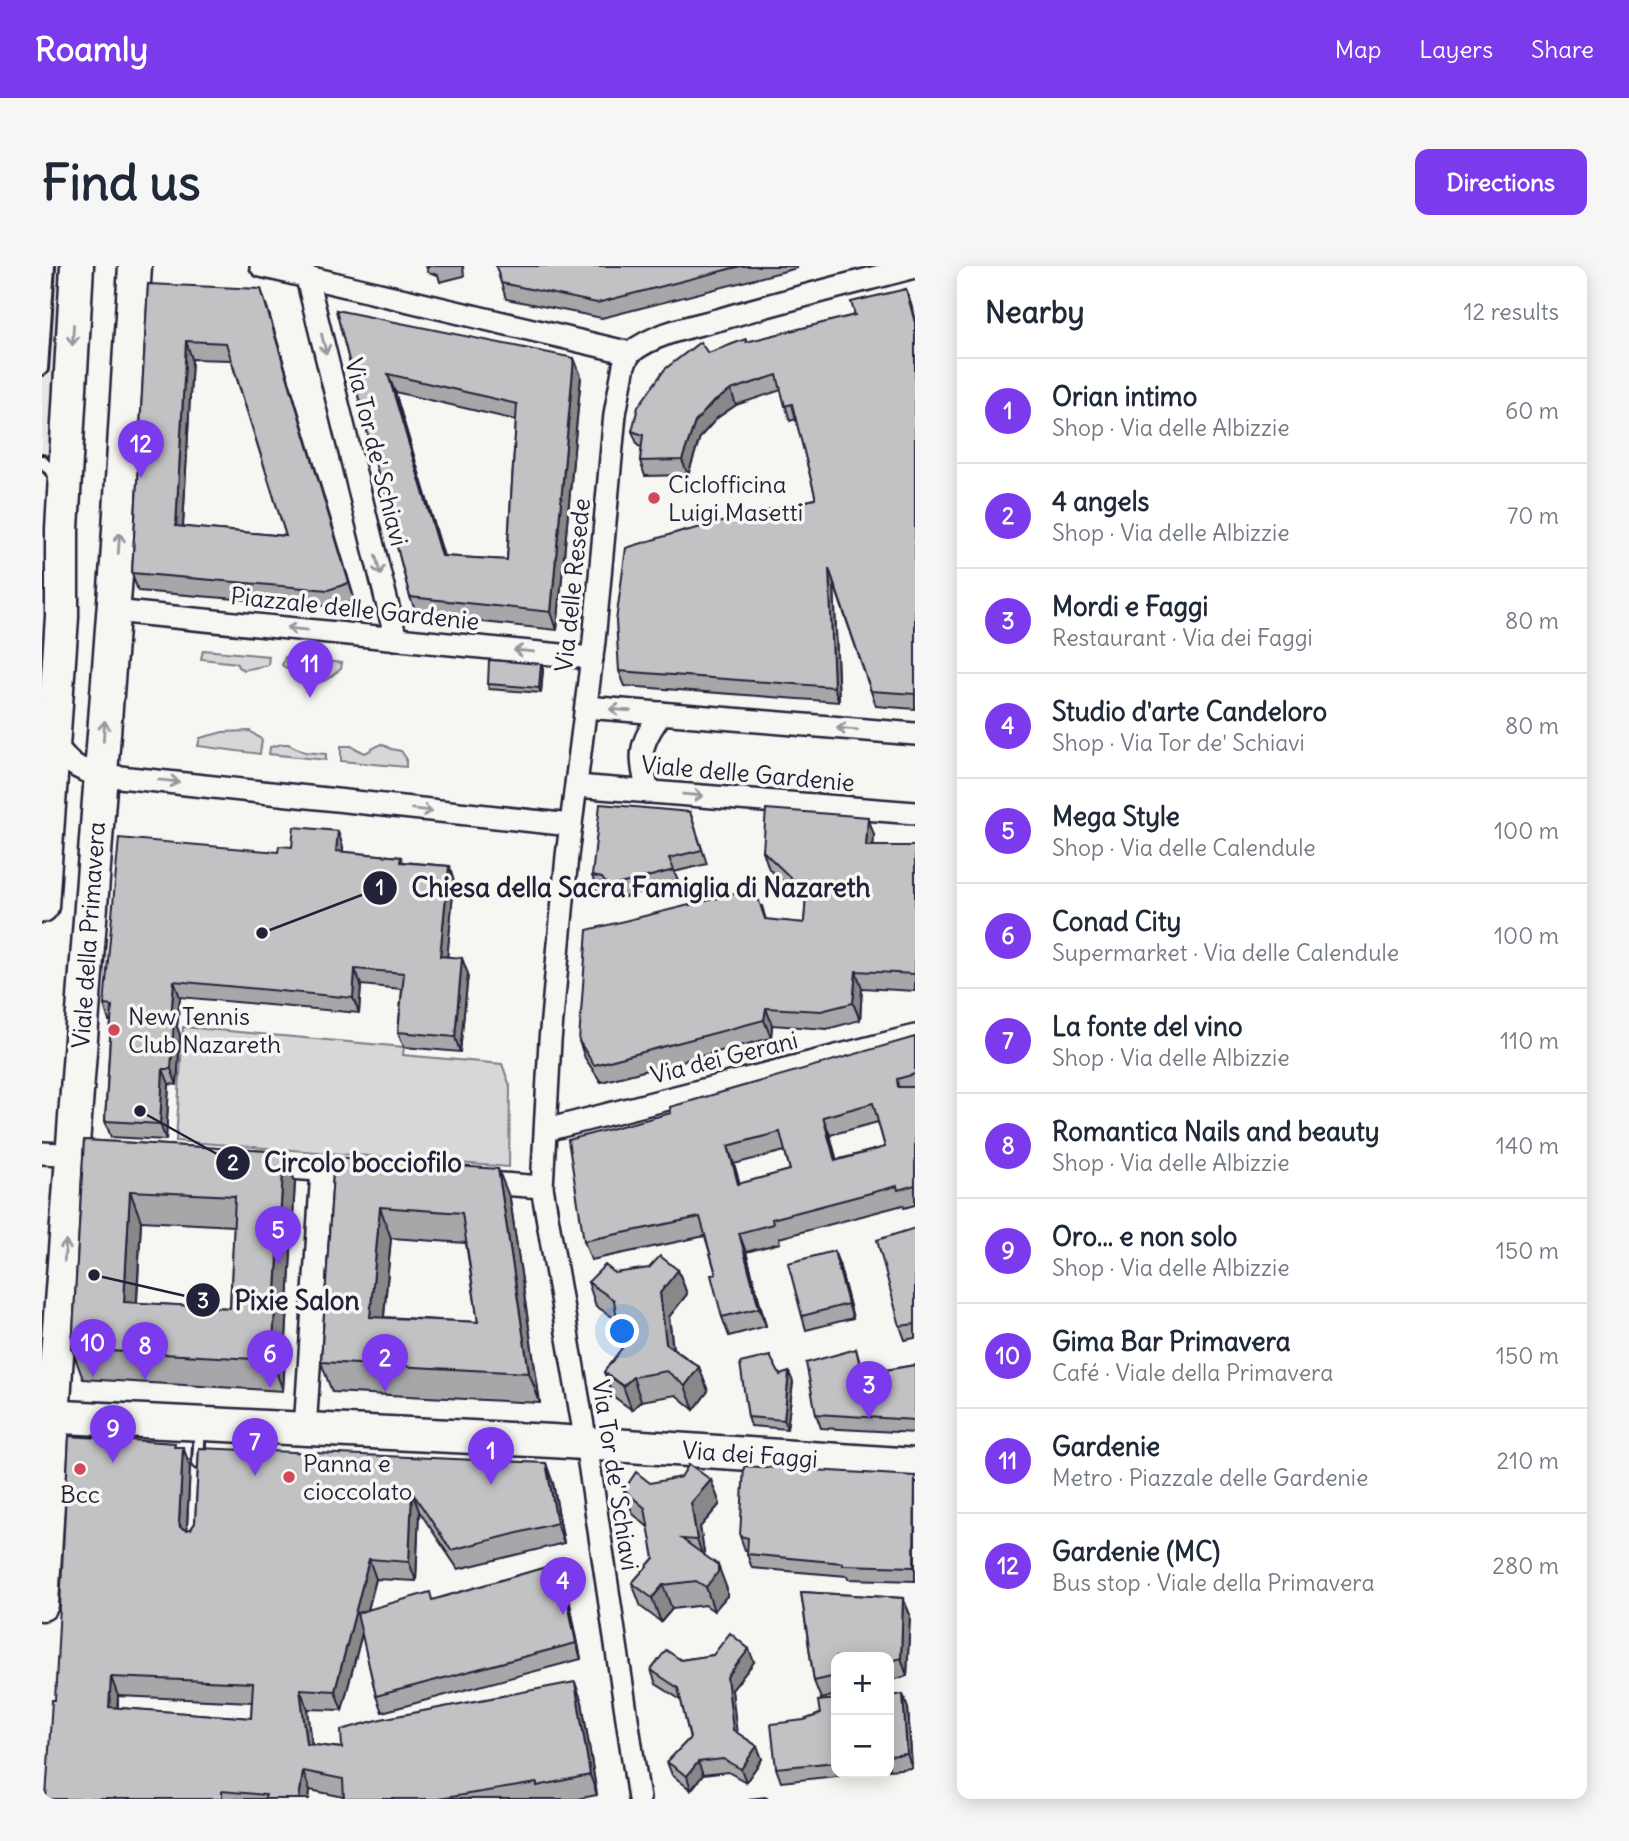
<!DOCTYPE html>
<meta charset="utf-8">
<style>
body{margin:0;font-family:Delius,sans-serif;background:#f6f6f7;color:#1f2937}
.controls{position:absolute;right:21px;bottom:21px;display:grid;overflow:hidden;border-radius:14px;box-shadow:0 4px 18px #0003}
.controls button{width:63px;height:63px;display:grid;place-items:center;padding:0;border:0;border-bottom:2px solid #e0e1e3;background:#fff;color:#1f2937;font:35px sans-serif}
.you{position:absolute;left:581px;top:1066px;width:24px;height:24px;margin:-18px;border:5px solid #fff;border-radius:50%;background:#1a73e8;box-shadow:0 0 0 10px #1a73e833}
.badge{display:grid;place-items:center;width:46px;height:46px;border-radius:50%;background:#7c3aed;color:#fff;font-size:23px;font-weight:700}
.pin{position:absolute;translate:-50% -58px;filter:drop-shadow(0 2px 4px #0008)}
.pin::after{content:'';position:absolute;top:37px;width:24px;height:21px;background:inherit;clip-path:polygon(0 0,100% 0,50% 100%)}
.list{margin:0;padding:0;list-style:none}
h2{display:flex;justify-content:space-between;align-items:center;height:91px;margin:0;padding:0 28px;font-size:30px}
h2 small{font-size:23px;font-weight:400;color:#747a83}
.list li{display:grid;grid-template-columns:46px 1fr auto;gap:21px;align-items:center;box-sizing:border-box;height:105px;padding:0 28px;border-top:2px solid #e0e1e3}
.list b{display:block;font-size:26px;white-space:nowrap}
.list p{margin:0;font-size:23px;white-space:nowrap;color:#747a83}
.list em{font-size:23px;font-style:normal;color:#747a83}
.map{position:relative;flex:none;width:873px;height:1533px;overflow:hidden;border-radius:14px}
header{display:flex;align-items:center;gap:42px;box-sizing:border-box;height:98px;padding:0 35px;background:#7c3aed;color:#fff}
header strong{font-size:33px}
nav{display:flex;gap:38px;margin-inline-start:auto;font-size:24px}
.intro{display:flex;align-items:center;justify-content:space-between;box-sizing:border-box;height:168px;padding:0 42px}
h1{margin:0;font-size:49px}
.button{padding:18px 32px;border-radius:14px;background:#7c3aed;color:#fff;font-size:24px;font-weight:700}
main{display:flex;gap:42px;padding:0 42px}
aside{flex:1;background:#fff;border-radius:14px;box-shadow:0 4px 18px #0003}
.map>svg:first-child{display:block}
.built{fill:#e6e6e4}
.green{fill:#d7d7d7;stroke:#7c7c89;stroke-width:2}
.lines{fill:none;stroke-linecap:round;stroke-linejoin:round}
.lane-casing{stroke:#22223b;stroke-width:16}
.street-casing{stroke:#22223b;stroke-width:26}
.secondary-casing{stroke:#22223b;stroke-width:37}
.lane{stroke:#f6f6f2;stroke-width:10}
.street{stroke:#f6f6f2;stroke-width:21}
.secondary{stroke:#f6f6f2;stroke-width:32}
.wall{fill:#a7a7a9;stroke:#22223b;stroke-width:2;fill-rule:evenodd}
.shaded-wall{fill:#888889;stroke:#22223b;stroke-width:2}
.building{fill:#c2c2c4;stroke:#22223b;stroke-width:2;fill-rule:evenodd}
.oneway{stroke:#9797a0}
.poi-dot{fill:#d1495b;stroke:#f6f6f2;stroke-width:2.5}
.labels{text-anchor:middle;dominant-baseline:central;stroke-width:7;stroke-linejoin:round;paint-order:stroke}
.street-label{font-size:24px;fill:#22223b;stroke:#f6f6f2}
.poi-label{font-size:24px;fill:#22223b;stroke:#f6f6f2;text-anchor:start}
.leader{fill:none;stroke:#22223b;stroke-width:2.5}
.callout-dot{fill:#22223b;stroke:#f6f6f2;stroke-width:2.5}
.mark-label{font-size:21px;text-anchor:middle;font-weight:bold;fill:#fff}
.callout-label{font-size:26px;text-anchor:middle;font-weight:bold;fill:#22223b;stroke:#f6f6f2;stroke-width:7;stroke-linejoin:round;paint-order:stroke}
</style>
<header>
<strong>Roamly</strong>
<nav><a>Map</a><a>Layers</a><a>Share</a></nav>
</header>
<div class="intro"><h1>Find us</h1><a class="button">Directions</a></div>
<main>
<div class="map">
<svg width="873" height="1533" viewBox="0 0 873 1533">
<rect width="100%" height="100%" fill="#f6f6f2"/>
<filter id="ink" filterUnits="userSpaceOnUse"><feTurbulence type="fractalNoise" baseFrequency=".0143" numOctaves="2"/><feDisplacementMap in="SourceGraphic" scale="14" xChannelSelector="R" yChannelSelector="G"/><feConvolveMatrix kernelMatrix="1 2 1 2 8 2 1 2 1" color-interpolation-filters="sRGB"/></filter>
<g filter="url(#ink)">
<path class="built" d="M0 0H29L16 205 0 203Z"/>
<g class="green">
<path d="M161 384 227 390 226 399 202 404 196 401 195 397 159 393Z"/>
<path d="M243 391 300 397 299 403C294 406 289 411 284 414 269 420 251 407 240 399Z"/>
<path d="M208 465 220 474 218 488 156 480 158 472 181 466Z"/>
<path d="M240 478H246L263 486 284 488V494L227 488 228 481Z"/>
<path d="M339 478 349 483 359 485 364 492V501L299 495V480H309L323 487Z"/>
<path d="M141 761 362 781 361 789 460 798 468 820 467 901 134 875Z"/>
</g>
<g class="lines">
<defs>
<g id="lane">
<path d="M0 103 7 0"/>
<path d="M0 195 17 214"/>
<path d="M156 1197 158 1160"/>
</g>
<g id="street">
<path d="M219 0 588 87C613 67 648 61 679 53 743 34 808 18 873 1"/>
<path d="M265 12 354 373"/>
<path d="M588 87 582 99 573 148 552 375 525 590 508 775 500 921 544 1177 597 1533"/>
<path d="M71 345 550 392"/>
<path d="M544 441 873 468"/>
<path d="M10 474C24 494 34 505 59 509L529 559"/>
<path d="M534 520 873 547"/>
<path d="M606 526C597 488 596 479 620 447"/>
<path d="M504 864 873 770"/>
<path d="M0 887 41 889"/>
<path d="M220 900 317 907"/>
<path d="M433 916 500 921"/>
<path d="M263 1164 280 904"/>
</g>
<g id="secondary">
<path d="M0 640 20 351V263L35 0"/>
<path d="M0 1150 510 1175 873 1199"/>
<path d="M0 1338 14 1103 75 296 93 0"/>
</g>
</defs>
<use href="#lane" class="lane-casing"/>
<use href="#street" class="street-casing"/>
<use href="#secondary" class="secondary-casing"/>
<use href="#lane" class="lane"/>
<use href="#street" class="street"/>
<use href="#secondary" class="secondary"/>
</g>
<g class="wall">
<path d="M384 0H421L422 10 398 16 396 9 386 6Z"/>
<path d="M454 0H754L755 2 560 52 464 33Z"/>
<path d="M106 18 225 41 313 335 293 341 96 325 90 307ZM150 93 189 94 244 270 141 261Z"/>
<path d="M864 23 873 51V443L834 440 792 318 797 436 583 420 577 405 644 265 773 233V229L754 153 748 155 739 124 694 139 675 152 658 171 646 209 603 210 598 195 600 181 596 180 590 165 666 87 705 76 813 49Z"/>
<path d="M294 44 539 110 515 364 375 349 368 331ZM353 126 474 154 465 294 401 290Z"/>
<path d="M501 403 499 427 447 423 446 418Z"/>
<path d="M648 546 665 598 632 606 637 617 571 634 565 625 555 624 550 610Z"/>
<path d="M832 569 831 580H873V725L820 722 818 754 785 763 730 759 729 772 559 816 543 792 537 775 720 640 724 654 762 657 764 632H758L727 603 721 585Z"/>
<path d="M250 581H301V586L359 591 360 596 407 600 412 616 405 691 426 708 418 786 362 781 356 766 360 723 319 719 317 747 138 731 135 761 138 769 135 819 127 818 124 874 69 871 63 855 69 755H67L62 739 236 586Z"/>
<path d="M873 771V939L862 942 861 939 737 972 738 977 704 986 724 1060 687 1070 680 1051 674 1008 663 970 549 994 542 975 629 847ZM836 856 843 881 794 894 788 869ZM743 885 748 904 698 918 692 898Z"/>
<path d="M42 874 242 886 253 916 241 1125 41 1113 30 1083ZM99 955 192 960 188 1042 95 1037Z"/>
<path d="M292 891 468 933 498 1137 290 1126 279 1096ZM349 972 424 977 436 1056 342 1051Z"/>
<path d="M873 962V1072L863 1074 858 1060Z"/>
<path d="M792 985 797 998 811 1052 764 1064 760 1050Z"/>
<path d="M636 1004 645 1028 627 1051 631 1082 657 1101 666 1125 652 1144 634 1129 599 1135 590 1144 571 1130 562 1106 580 1082 575 1054 554 1040 546 1016 573 1007Z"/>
<path d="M814 1083 821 1108 873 1099V1167L779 1162 774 1148Z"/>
<path d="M738 1109 751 1116 745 1163 709 1160 706 1151Z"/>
<path d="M134 1181H141L148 1201 145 1264 149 1263 153 1257 157 1182 511 1217 522 1277 416 1303 377 1245 374 1315 334 1313 326 1344 391 1334 518 1297 523 1313 539 1393 340 1446 334 1430 320 1367 300 1444 266 1443 270 1479 300 1482 540 1436 555 1529 535 1533H302V1531L268 1524 267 1533H4L13 1434ZM76 1430 210 1436 209 1452 76 1442Z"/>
<path d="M873 1210V1315L806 1313 805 1310 710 1302 705 1288 706 1284H703L698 1270Z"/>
<path d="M669 1214 678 1238 658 1261 662 1289 685 1323V1330L672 1345 663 1339 630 1343 619 1356 599 1341 590 1317 612 1292 607 1262 591 1248 582 1224 608 1217Z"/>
<path d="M759 1326 861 1332 868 1349 865 1410 847 1415V1391H794V1429L779 1433 772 1415Z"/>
<path d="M671 1389 712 1396 690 1424 694 1466 715 1480 720 1493 704 1516 686 1506 661 1509 649 1524 630 1509 625 1496 648 1472 639 1434 614 1418 609 1404 639 1394Z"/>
<path d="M861 1428 866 1442 870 1502 847 1504V1430Z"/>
<path d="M794 1433V1507H823L739 1516 734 1502 762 1454 778 1448Z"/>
</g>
<g class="shaded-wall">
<path d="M219 23 225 41 313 335 307 317Z"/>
<path d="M864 23 873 51V57Z"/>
<path d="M144 75 150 93 140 278 134 260Z"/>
<path d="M532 92 539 110 515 364 509 346Z"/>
<path d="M346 108 353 126 407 307 400 290Z"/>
<path d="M689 124 694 139 675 152 658 171 646 209 640 194 653 156 670 137Z"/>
<path d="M787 302 792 317 797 436 792 421Z"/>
<path d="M499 398 501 403 499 427 497 422Z"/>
<path d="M826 551 832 569 830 597 824 580Z"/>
<path d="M296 565 301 581 300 601 294 585Z"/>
<path d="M407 600 412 616 404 706 398 690Z"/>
<path d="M420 692 426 708 418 786 413 771Z"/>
<path d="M313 703 319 719 317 747 311 732Z"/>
<path d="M814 705 820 722 818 754 811 737Z"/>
<path d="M132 715 138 731 135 761 138 769 135 819 129 803V753Z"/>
<path d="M724 742 730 759 729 772 722 754Z"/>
<path d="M121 803 127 818 124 874 118 858Z"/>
<path d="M781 851 788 869 800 913 793 895Z"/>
<path d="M686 880 692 898 703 937 696 918Z"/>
<path d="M242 886 253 916 241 1125 230 1094Z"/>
<path d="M456 903 468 933 498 1137 487 1107Z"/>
<path d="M88 925 99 955 93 1067 82 1036Z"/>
<path d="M338 941 349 972 339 1081 328 1051Z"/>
<path d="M697 967 704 986 724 1060 717 1042Z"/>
<path d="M792 985 797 998 811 1052 806 1038Z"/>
<path d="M636 1004 645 1028 627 1051 633 1102 624 1078 618 1027Z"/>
<path d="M657 1101 666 1125 652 1144 643 1120Z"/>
<path d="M747 1106 751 1116 745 1163 742 1154Z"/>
<path d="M591 1111 599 1135 590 1144 581 1120Z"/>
<path d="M141 1181 148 1201 144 1276 137 1256Z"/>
<path d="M504 1197 511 1217 522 1277 515 1257Z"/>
<path d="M669 1214 678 1238 658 1261 664 1298 655 1274 649 1237Z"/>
<path d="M370 1226 377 1245 374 1315 367 1296Z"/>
<path d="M327 1293 334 1313 300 1444 293 1425Z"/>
<path d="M518 1297 523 1313 539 1393 534 1377Z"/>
<path d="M676 1299 685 1323V1330L672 1345 664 1321Z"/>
<path d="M621 1319 630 1343 619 1356 610 1332Z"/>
<path d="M861 1332 868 1349 865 1410 859 1392Z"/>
<path d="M707 1383 712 1396 690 1424 696 1477 691 1464 685 1411Z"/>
<path d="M69 1411 76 1430 74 1461 67 1441Z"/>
<path d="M533 1416 540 1436 555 1529 548 1509Z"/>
<path d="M258 1423 266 1443 272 1498 265 1478Z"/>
<path d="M861 1428 866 1442 870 1502 865 1488Z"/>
<path d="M715 1480 720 1493 704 1516 699 1503Z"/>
<path d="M656 1496 661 1509 649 1524 645 1510Z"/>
<path d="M261 1505 268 1524 267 1533H257Z"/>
</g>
<g class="building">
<path d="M454 0H699L555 37 459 17Z"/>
<path d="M106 18 219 23 307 317 286 324 90 307ZM144 75 184 77 244 270 134 260Z"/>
<path d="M864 23 873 57V428L829 425 787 302 792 421 577 405 574 355 584 282 643 264 644 265 773 233V229L750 138 743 140 735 109 689 124 670 137 653 156 640 194 598 195 601 169 590 165 596 141 623 103 658 76 666 87 704 73V76L813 49 809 36Z"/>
<path d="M294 44 532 92 509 346 368 331ZM346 108 475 138 465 294 400 290Z"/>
<path d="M447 394 499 398 497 422 446 418Z"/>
<path d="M558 538 648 546 660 584 627 592 632 604 566 621 560 612 550 610Z"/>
<path d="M724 543 826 551 824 580H873V708L814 705 811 737 779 745 724 742 722 754 552 799 537 775 545 664 713 623 723 653 762 657 765 614 752 615 721 585Z"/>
<path d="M252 561 296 565 294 585 359 591 358 596 407 600 398 690 420 692 413 771 356 766 362 707 313 703 311 732 132 715 129 753H132L129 803H121L118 858 63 855 70 740 62 739 77 572 236 586 237 580 250 581Z"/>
<path d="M873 771V808L855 813 856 821H873V919L856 924 855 920 730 953 731 958 697 967 717 1042 680 1051 669 1009 674 1008 658 951 542 975 526 874 629 847 628 841ZM831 837 843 881 793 895 781 851ZM738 866 748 904 696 918 686 880Z"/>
<path d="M42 874 242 886 230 1094 30 1083ZM88 925 193 930 188 1042 82 1036Z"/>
<path d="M292 891 456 903 487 1107 279 1096ZM338 941 420 947 436 1056 328 1051Z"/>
<path d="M873 962V1058L858 1060 835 974Z"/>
<path d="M792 985 806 1038 760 1050 746 997Z"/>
<path d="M618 990 636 1004 618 1027 624 1078 657 1101 643 1120 625 1105 591 1111 581 1120 562 1106 580 1082 572 1034 546 1016 563 999 573 1007 607 1002Z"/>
<path d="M814 1083 820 1108 873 1099V1154L774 1148 764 1097Z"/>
<path d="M728 1090 738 1109 747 1106 742 1154 706 1151 698 1097Z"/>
<path d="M27 1170 133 1177 132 1181H141L137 1256 138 1261 144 1264 149 1263 153 1257 157 1182 504 1197 515 1257 409 1284 370 1226 367 1296 327 1293 293 1425 258 1423 265 1478 300 1482 299 1464 339 1453 533 1416 548 1509 495 1520V1517L396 1533H302L301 1513 261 1505 257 1533H222L224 1529 180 1525V1533H4L10 1434H13ZM69 1411 211 1417 209 1452 67 1441Z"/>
<path d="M647 1198 669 1214 649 1237 655 1274 640 1273 676 1299V1306L664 1321 654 1315 621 1319 610 1332 590 1317 612 1292 603 1242 582 1224 594 1206 608 1217 639 1211Z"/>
<path d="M702 1200 873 1210 872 1301 801 1299V1297L705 1288 706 1272 698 1270Z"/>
<path d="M518 1297 534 1377 334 1430 315 1347 388 1326 390 1334Z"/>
<path d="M759 1326 861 1332 859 1392 847 1396V1391H794V1410L772 1415Z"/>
<path d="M688 1367 707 1383 685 1411 691 1464 715 1480 699 1503 681 1493 656 1496 645 1510 625 1496 648 1472 636 1422 609 1404 624 1384 639 1394 671 1389Z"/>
<path d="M861 1428 865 1488 847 1490V1430Z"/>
<path d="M794 1433V1496L734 1502 729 1458 762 1454 778 1448 776 1435Z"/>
<path d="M724 1531 727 1533H706Z"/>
</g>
<defs><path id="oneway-shaft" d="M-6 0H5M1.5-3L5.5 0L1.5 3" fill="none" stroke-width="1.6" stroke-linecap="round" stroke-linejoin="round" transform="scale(1.75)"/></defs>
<g class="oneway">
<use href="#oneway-shaft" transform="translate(31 69) rotate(93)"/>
<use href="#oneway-shaft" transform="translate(282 78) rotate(76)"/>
<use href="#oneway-shaft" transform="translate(77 277) rotate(-86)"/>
<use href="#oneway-shaft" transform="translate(336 299) rotate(76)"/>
<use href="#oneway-shaft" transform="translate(255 363) rotate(-174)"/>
<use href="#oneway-shaft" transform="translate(482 385) rotate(-175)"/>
<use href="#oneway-shaft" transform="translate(578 444) rotate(-175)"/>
<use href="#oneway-shaft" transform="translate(805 463) rotate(-175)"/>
<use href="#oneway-shaft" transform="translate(62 465) rotate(-86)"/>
<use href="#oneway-shaft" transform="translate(127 515) rotate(6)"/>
<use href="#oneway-shaft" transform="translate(651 529) rotate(5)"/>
<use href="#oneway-shaft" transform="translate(380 544) rotate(6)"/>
<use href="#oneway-shaft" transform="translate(23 985) rotate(-86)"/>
</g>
</g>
<g class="poi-dot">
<circle cx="612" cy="232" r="7"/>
<circle cx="72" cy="764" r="7"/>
<circle cx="38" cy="1203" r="7"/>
<circle cx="247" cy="1211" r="7"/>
</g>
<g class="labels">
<g class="street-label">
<text transform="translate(335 186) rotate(76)">Via Tor de' Schiavi</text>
<text transform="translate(530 319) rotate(-84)">Via delle Resede</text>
<text transform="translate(313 342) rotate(6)">Piazzale delle Gardenie</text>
<text transform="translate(706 507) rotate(5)">Viale delle Gardenie</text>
<text transform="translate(46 669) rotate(-86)">Viale della Primavera</text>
<text transform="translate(682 791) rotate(-14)">Via dei Gerani</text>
<text transform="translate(708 1188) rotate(4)">Via dei Faggi</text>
<text transform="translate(574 1209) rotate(81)">Via Tor de' Schiavi</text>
</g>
<g class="poi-label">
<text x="626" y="218">Ciclofficina<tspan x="626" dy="28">Luigi Masetti</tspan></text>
<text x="86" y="750">New Tennis<tspan x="86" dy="28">Club Nazareth</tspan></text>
<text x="261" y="1197">Panna e<tspan x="261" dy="28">cioccolato</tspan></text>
<text x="38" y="1228" text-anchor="middle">Bcc</text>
</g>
</g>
<path class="leader" d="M220 667L338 622M98 845L191 897M52 1009L161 1034"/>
<g class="callout-dot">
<circle cx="220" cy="667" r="7"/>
<circle cx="98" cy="845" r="7"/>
<circle cx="52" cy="1009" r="7"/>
<circle cx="338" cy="622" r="18"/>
<circle cx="191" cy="897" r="18"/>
<circle cx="161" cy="1034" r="18"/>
</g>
<g class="mark-label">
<text x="338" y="629">1</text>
<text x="191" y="904">2</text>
<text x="161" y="1042">3</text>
</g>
<g class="callout-label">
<text x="599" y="631">Chiesa della Sacra Famiglia di Nazareth</text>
<text x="321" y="906">Circolo bocciofilo</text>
<text x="255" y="1044">Pixie Salon</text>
</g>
</svg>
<div class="controls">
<button>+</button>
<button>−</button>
</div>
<div class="you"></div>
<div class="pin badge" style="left:449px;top:1219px">1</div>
<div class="pin badge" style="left:343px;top:1126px">2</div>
<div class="pin badge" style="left:827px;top:1153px">3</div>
<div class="pin badge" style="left:521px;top:1349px">4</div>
<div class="pin badge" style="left:236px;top:998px">5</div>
<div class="pin badge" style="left:228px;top:1122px">6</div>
<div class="pin badge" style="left:213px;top:1210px">7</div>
<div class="pin badge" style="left:103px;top:1114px">8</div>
<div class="pin badge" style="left:71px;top:1197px">9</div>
<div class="pin badge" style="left:51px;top:1111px">10</div>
<div class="pin badge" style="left:268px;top:432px">11</div>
<div class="pin badge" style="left:99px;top:212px">12</div>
</div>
<aside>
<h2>Nearby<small>12 results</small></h2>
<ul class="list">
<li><span class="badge">1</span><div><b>Orian intimo</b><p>Shop · Via delle Albizzie</p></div><em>60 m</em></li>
<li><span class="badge">2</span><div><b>4 angels</b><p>Shop · Via delle Albizzie</p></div><em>70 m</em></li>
<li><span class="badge">3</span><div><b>Mordi e Faggi</b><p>Restaurant · Via dei Faggi</p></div><em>80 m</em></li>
<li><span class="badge">4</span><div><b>Studio d'arte Candeloro</b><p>Shop · Via Tor de' Schiavi</p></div><em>80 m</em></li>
<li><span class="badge">5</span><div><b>Mega Style</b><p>Shop · Via delle Calendule</p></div><em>100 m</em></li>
<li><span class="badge">6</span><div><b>Conad City</b><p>Supermarket · Via delle Calendule</p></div><em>100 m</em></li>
<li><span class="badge">7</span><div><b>La fonte del vino</b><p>Shop · Via delle Albizzie</p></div><em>110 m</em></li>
<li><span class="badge">8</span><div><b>Romantica Nails and beauty</b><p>Shop · Via delle Albizzie</p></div><em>140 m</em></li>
<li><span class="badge">9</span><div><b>Oro... e non solo</b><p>Shop · Via delle Albizzie</p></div><em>150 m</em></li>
<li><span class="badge">10</span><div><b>Gima Bar Primavera</b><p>Café · Viale della Primavera</p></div><em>150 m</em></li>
<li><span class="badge">11</span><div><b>Gardenie</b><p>Metro · Piazzale delle Gardenie</p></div><em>210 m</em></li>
<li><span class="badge">12</span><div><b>Gardenie (MC)</b><p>Bus stop · Viale della Primavera</p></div><em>280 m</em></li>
</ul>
</aside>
</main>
